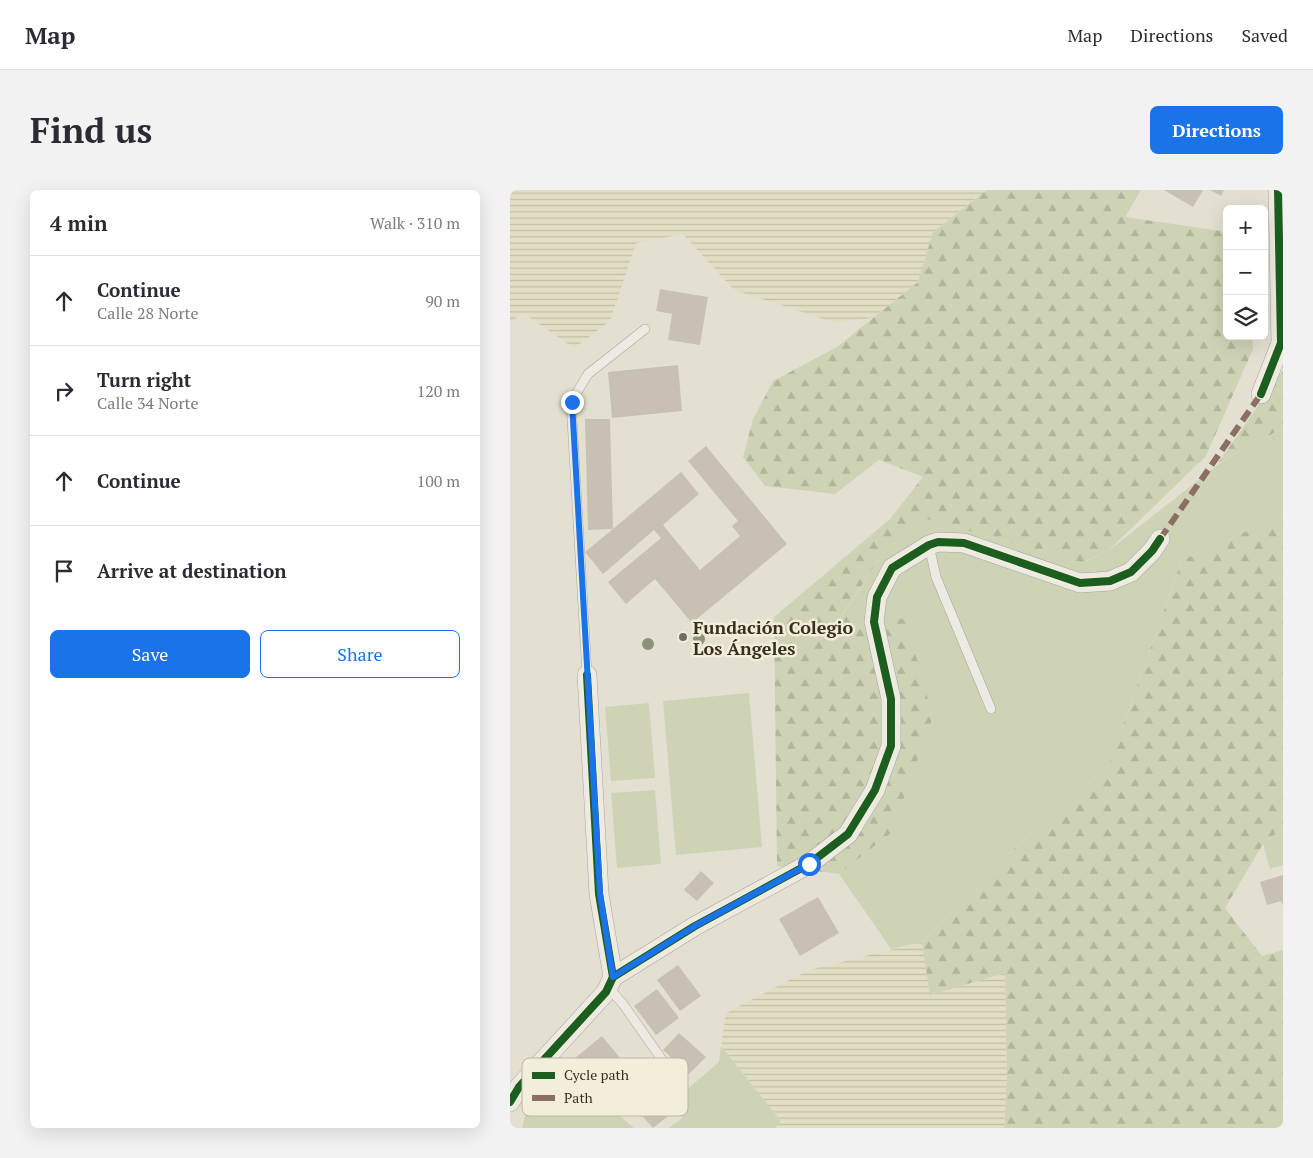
<!DOCTYPE html>
<meta charset="utf-8">
<style>
body{margin:0;font-family:"PT Serif",serif;background:#f2f2f3;color:#2b2b33}
.controls{position:absolute;right:15px;top:15px;display:grid;overflow:hidden;border-radius:8px;box-shadow:0 5px 20px #0002}
.controls button{width:45px;height:45px;display:grid;place-items:center;padding:0;border:0;border-bottom:1px solid #e1e1e2;background:#fff;color:#2b2b33;font:25px sans-serif}
.stop{position:absolute;width:15px;height:15px;margin:-11px;border:4px solid #1a73e8;border-radius:50%;background:#fff}
.stop.end{background:#1a73e8;border-color:#fff;box-shadow:0 1px 5px #0008}
.list{margin:0;padding:0;list-style:none}
h2{display:flex;justify-content:space-between;align-items:center;height:65px;margin:0;padding:0 20px;font-size:21px}
h2 small{font-size:16px;font-weight:400;color:#7c7c81}
.list li{display:grid;grid-template-columns:32px 1fr auto;gap:15px;align-items:center;box-sizing:border-box;height:90px;padding:0 20px;border-top:1px solid #e1e1e2}
.list b{display:block;font-size:19px;white-space:nowrap}
.list p{margin:0;font-size:16px;white-space:nowrap;color:#7c7c81}
.list em{font-size:16px;font-style:normal;color:#7c7c81}
.actions{display:flex;gap:10px;padding:15px 20px}
.actions a{flex:1;padding:11px 0;border:1px solid #1a73e8;border-radius:8px;text-align:center;font-size:18px;color:#1a73e8}
.actions .main{background:#1a73e8;color:#fff}
.icon{flex:none;width:28px;height:28px;fill:none;stroke:currentColor;stroke-width:2;stroke-linecap:round;stroke-linejoin:round}
.map{position:relative;flex:none;width:773px;height:938px;overflow:hidden;border-radius:8px}
header{display:flex;align-items:center;gap:30px;box-sizing:border-box;height:70px;padding:0 25px;background:#fff;border-bottom:1px solid #e1e1e2}
header strong{font-size:24px}
nav{display:flex;gap:28px;margin-inline-start:auto;font-size:18px}
.intro{display:flex;align-items:center;justify-content:space-between;box-sizing:border-box;height:120px;padding:0 30px}
h1{margin:0;font-size:35px}
.button{padding:12px 22px;border-radius:8px;background:#1a73e8;color:#fff;font-size:18px;font-weight:700}
main{display:flex;gap:30px;padding:0 30px}
aside{flex:1;background:#fff;border-radius:8px;box-shadow:0 5px 20px #0002}
.map>svg:first-child{display:block}
.farmland{fill:url(#farmland-rules)}
.grass{fill:#cfd3b6}
.forest{fill:url(#forest-firs)}
.building{fill:#c7c0b3}
.lines{fill:none;stroke-linecap:round;stroke-linejoin:round}
.service-casing{stroke:#a9a59a;stroke-width:10}
.minor-casing{stroke:#a9a59a;stroke-width:20}
.service{stroke:#eceae2;stroke-width:9}
.minor{stroke:#eceae2;stroke-width:19}
.quiet{stroke:#8d6e63;stroke-width:6;stroke-dasharray:12 6;stroke-linecap:butt}
.cycleway-casing{stroke:#f3eeda;stroke-width:11}
.cycleway{stroke:#1b5e20;stroke-width:8}
.tree{fill:#8c9276}
.route{stroke:#1a73e8;stroke-width:6}
.poi-dot{fill:#746d60;stroke:#f3eeda;stroke-width:2}
.labels{text-anchor:middle;dominant-baseline:central;stroke-width:5;stroke-linejoin:round;paint-order:stroke}
.poi-label{font-size:18px;font-weight:bold;fill:#382f22;stroke:#f3eeda;text-anchor:start}
.key{fill:#f3eeda;stroke:#bbb5a3;stroke-width:1}
.key-label{font-size:14px;fill:#382f22}
</style>
<header>
<strong>Map</strong>
<nav><a>Map</a><a>Directions</a><a>Saved</a></nav>
</header>
<div class="intro"><h1>Find us</h1><a class="button">Directions</a></div>
<main>
<aside>
<h2>4 min<small>Walk · 310 m</small></h2>
<ul class="list">
<li><svg class="icon" aria-label="ahead" viewBox="0 0 24 24"><path d="M12 20V5M6 11l6-6 6 6"/></svg><div><b>Continue</b><p>Calle 28 Norte</p></div><em>90 m</em></li>
<li><svg class="icon" aria-label="right" viewBox="0 0 24 24"><path d="M7 20v-9h11M14 6l5 5-5 5"/></svg><div><b>Turn right</b><p>Calle 34 Norte</p></div><em>120 m</em></li>
<li><svg class="icon" aria-label="ahead" viewBox="0 0 24 24"><path d="M12 20V5M6 11l6-6 6 6"/></svg><div><b>Continue</b></div><em>100 m</em></li>
<li><svg class="icon" aria-label="arrive" viewBox="0 0 24 24"><path d="M6 21V4h12l-3 4 3 4H6"/></svg><div><b>Arrive at destination</b></div></li>
</ul>
<div class="actions"><a class="main">Save</a><a>Share</a></div>
</aside>
<div class="map">
<svg width="773" height="938" viewBox="0 0 773 938">
<defs>
<pattern id="farmland-rules" width="6" height="5" patternUnits="userSpaceOnUse" patternTransform="scale(1.25)"><rect width="6" height="5" fill="#e1dec4"/><path d="M0 2.5h6" fill="none" stroke="#c2bfa8"/></pattern>
<pattern id="forest-firs" width="22" height="20" patternUnits="userSpaceOnUse" patternTransform="scale(1.25)"><rect width="22" height="20" fill="#cfd3b6"/><path d="M5 1l3.5 6h-7zM16 11l3.5 6h-7z" fill="#b2b59c"/></pattern>
</defs>
<rect width="100%" height="100%" fill="#e3e0d2"/>
<g class="farmland">
<path d="M0 0H477L423 42 408 92 362 128 326 133 224 100 173 44 126 53 100 131 64 158 13 123 0 133Z"/>
<path d="M412 752 421 804 495 783 497 888 494 938H265L271 931 211 856 216 823 299 780Z"/>
</g>
<g class="grass">
<path d="M773 238V325L672 370 599 575 500 662 412 752 381 759 329 684 381 643 332 426 374 362 417 329 573 373 598 361 714 270Z"/>
<path d="M239 503 252 657 166 665 153 511Z"/>
<path d="M139 513 145 588 101 591 95 517Z"/>
<path d="M145 600 151 674 107 678 101 603Z"/>
<path d="M773 638V675L760 679 753 654Z"/>
<path d="M211 856 271 931 265 938H159L173 927 163 911 209 872Z"/>
<path d="M50 875 124 938H12L19 910Z"/>
</g>
<g class="forest">
<path d="M477 0H631L615 27 711 41 717 52V146H742L743 159 696 266 598 361 572 373 417 329 374 362 332 425 396 429 423 527 381 643 329 684 267 676 264 427 380 329 413 287 369 270 325 304 255 296 233 267 243 229 263 191 327 157 408 92 423 42Z"/>
<path d="M773 176V238L708 273 773 180Z"/>
<path d="M773 325V638L753 654 715 718 752 766 773 760V938H494L497 888 495 783 420 805 412 752 500 662 599 575 672 370Z"/>
</g>
<g class="building">
<path d="M654 0H693L683 17Z"/>
<path d="M700 0H714L711 6Z"/>
<path d="M150 99 198 107 190 155 158 150 162 124 146 121Z"/>
<path d="M168 175 172 221 102 228 98 182Z"/>
<path d="M75 229H100L103 339 171 282 189 304 153 335 190 380 230 346 222 336 228 331 178 271 196 256 277 354 182 433 145 389 116 414 98 392 151 348 144 340 93 384 75 362 103 339 78 340Z"/>
<path d="M191 681 204 693 187 711 174 700Z"/>
<path d="M773 685V715L771 711 757 715 750 692Z"/>
<path d="M308 707 329 743 290 766 269 729Z"/>
<path d="M168 775 191 806 170 821 147 790Z"/>
<path d="M147 799 169 828 146 845 124 816Z"/>
<path d="M169 843 196 867 179 884 153 860Z"/>
<path d="M92 846 115 874 88 896 65 868Z"/>
<path d="M137 890 163 922 143 938 116 907Z"/>
</g>
<g class="lines">
<defs>
<g id="service">
<path d="M419 355 426 387 481 519"/>
<path d="M77 485 61 212 78 184 135 139"/>
<path d="M98 797 113 814 155 874"/>
</g>
<g id="minor">
<path d="M751 204 771 153 768 0"/>
<path d="M103 787 185 736 299 674 338 644 365 600 381 556V509L364 432 367 407 382 378 419 355 428 352 454 353 570 393 600 391 621 382 642 361 650 349"/>
<path d="M0 912 9 897 96 802 103 787 89 704 77 485"/>
</g>
</defs>
<use href="#service" class="service-casing"/>
<use href="#minor" class="minor-casing"/>
<use href="#service" class="service"/>
<use href="#minor" class="minor"/>
<path class="quiet" d="M650 349 751 204"/>
<defs>
<g id="cycleway">
<path d="M751 204 771 153 768 0"/>
<path d="M103 787 185 736 299 674 338 644 365 600 381 556V509L364 432 367 407 382 378 419 355 428 352 454 353 570 393 600 391 621 382 642 361 650 349"/>
<path d="M0 912 9 897 96 802 103 787 89 704 77 485"/>
</g>
</defs>
<use href="#cycleway" class="cycleway-casing"/>
<use href="#cycleway" class="cycleway"/>
</g>
<g class="tree">
<circle cx="189" cy="449" r="6"/>
<circle cx="138" cy="454" r="6"/>
</g>
<g class="lines">
<path class="route" d="M62 212 90 704 103 787 185 736 299 674"/>
</g>
<circle class="poi-dot" cx="173" cy="447" r="5"/>
<g class="labels">
<g class="poi-label">
<text x="183" y="437">Fundación Colegio<tspan x="183" dy="21">Los Ángeles</tspan></text>
</g>
</g>
<rect x="12" y="868" width="166" height="58" rx="8" class="key"/>
<rect x="22" y="882" width="23" height="7" fill="#1b5e20"/>
<rect x="22" y="905" width="23" height="6" fill="#8d6e63"/>
<g class="key-label">
<text x="54" y="890">Cycle path</text>
<text x="54" y="913">Path</text>
</g>
</svg>
<div class="controls">
<button>+</button>
<button>−</button>
<button><svg class="icon" aria-label="layers" viewBox="0 0 24 24"><path d="M12 4l9 5-9 5-9-5zM3 14l9 5 9-5"/></svg></button>
</div>
<div class="stop" style="left:299px;top:674px"></div>
<div class="stop end" style="left:62px;top:212px"></div>
</div>
</main>
